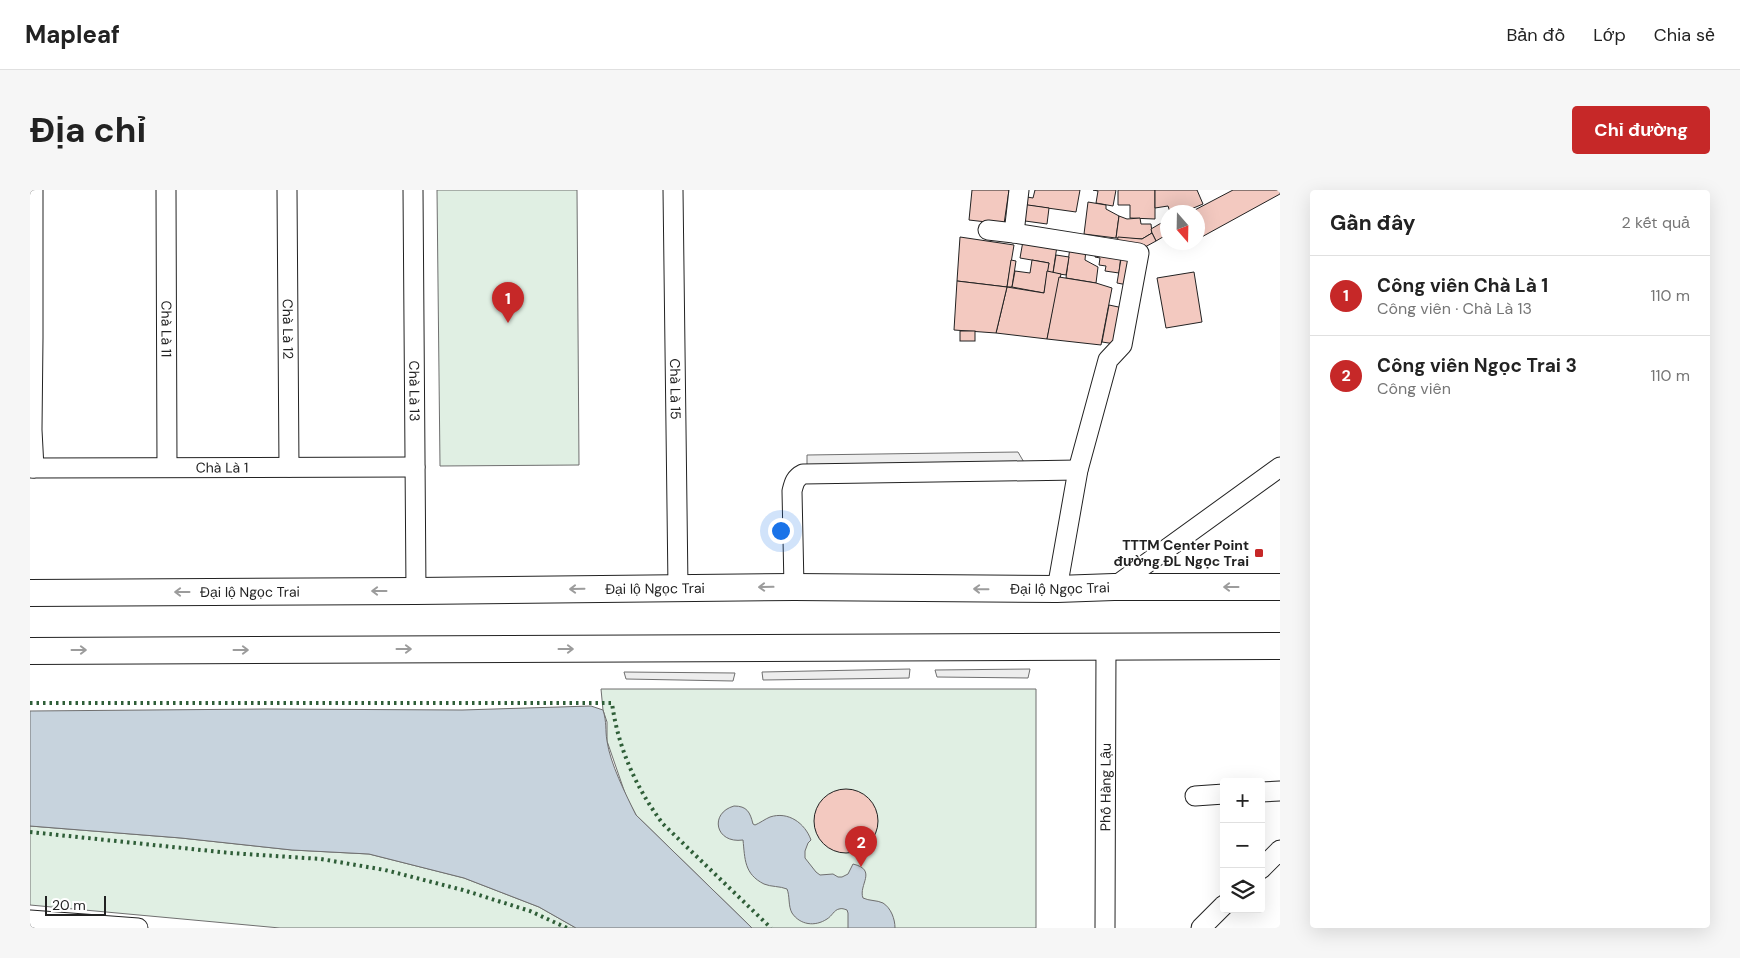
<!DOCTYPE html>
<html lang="vi">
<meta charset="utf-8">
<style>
body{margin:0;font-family:"DM Sans",sans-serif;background:#f6f6f6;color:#222}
.controls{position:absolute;right:15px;bottom:15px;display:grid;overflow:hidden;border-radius:5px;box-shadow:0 5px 20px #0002}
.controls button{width:45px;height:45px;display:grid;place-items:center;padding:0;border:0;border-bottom:1px solid #e0e0e0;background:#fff;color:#222;font:25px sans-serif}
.compass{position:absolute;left:1130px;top:15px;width:45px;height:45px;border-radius:50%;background:#fff;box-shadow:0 5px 20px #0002;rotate:160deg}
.scale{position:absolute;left:15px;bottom:12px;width:61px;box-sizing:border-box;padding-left:5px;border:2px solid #222;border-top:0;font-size:14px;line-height:18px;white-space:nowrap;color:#222;-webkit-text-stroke:4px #fff;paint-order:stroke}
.you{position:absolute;left:750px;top:340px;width:18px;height:18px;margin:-12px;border:4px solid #fff;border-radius:50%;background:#1a73e8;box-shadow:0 0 0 8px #1a73e833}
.badge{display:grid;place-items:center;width:32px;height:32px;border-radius:50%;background:#c62828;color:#fff;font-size:16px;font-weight:700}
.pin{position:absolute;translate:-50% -41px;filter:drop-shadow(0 1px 2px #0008)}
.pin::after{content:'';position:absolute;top:26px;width:18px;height:15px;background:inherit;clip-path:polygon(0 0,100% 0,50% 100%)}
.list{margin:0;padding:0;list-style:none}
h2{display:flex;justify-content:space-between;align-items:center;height:65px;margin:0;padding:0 20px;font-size:21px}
h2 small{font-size:16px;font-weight:400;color:#767676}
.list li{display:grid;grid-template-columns:32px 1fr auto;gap:15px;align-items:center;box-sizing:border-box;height:80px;padding:0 20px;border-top:1px solid #e0e0e0}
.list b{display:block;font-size:19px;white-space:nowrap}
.list p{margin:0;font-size:16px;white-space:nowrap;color:#767676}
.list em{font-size:16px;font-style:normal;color:#767676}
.icon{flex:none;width:28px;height:28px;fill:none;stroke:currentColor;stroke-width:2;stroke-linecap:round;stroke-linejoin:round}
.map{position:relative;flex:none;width:1250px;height:738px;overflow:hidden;border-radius:5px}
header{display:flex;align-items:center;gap:30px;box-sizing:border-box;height:70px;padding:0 25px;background:#fff;border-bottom:1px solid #e0e0e0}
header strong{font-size:24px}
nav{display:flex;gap:28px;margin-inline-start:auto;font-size:18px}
.intro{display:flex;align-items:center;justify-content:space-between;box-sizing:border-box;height:120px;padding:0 30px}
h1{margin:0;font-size:35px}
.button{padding:12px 22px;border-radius:5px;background:#c62828;color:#fff;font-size:18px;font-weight:700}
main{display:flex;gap:30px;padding:0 30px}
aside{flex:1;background:#fff;border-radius:5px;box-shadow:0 5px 20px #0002}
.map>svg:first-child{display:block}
.green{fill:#e0efe3;stroke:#6f6f6f}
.parking{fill:#ededed;stroke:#6f6f6f}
.water{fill:#c7d3dd;stroke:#6f6f6f}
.building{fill:#f3c9c0;stroke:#222}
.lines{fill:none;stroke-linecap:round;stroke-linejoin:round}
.street-casing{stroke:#222;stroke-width:21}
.secondary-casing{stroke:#222;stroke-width:28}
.street{stroke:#fff;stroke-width:19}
.secondary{stroke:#fff;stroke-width:26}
.hedge{stroke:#2f5e38;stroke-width:4;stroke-dasharray:2.5 4;stroke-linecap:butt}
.oneway{stroke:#9c9c9c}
.poi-dot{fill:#c62828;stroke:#fff;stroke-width:2}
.labels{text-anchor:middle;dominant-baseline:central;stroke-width:4;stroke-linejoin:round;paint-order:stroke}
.street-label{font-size:14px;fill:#222;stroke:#fff}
.poi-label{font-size:14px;font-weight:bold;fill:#222;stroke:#fff;text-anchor:end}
</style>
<header>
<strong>Mapleaf</strong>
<nav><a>Bản đồ</a><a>Lớp</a><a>Chia sẻ</a></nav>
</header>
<div class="intro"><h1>Địa chỉ</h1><a class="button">Chỉ đường</a></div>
<main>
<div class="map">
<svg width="1250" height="738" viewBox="0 0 1250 738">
<rect width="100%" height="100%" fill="#fff"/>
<g class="green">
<path d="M407 0H547L549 275 410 276Z"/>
<path d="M571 499H1006V738H722L606 625 596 606 577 551V532L573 520Z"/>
<path d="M0 636 151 648 262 660 339 664 434 688 509 717 546 738H250L0 715Z"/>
</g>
<g class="parking">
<path d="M988 262 995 274 777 278V265Z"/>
<path d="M880 479 879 488 733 490 732 482Z"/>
<path d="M1000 479 998 488 907 487 905 480Z"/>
<path d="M594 482 705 483 703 491 596 489Z"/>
</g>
<g class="water">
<path d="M561 516 573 520C577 533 575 539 577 551 580 573 596 605 606 625L722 738H546L509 717 434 688 339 664 262 660 151 648 0 636V521L237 519 432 520Z"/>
<path d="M704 616C717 616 720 622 723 634L725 635C730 633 735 629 740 627 758 621 775 633 781 650L778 653 775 661V668L786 682 790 685 803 684 808 687H812L818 684 823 674C848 680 828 695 833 708 839 711 847 710 853 713 861 718 865 729 865 738H818V723L817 720C814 719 812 718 809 719 804 720 802 726 797 729 785 737 770 735 762 723 758 716 760 706 757 699 750 696 741 697 734 694 714 684 715 669 713 650 685 654 679 623 704 616Z"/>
</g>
<g class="building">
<path d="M942 0H979L974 34 939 30Z"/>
<path d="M1005 0H1050L1046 22 996 15 997 7 1003 8Z"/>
<path d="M1063 0H1086L1083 16 1066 13 1068 1Z"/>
<path d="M1088 0H1125V29L1100 28V15H1088Z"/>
<path d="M1125 0H1167L1173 14 1154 22H1140L1138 16 1125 18Z"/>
<path d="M1203 0H1250V4L1168 49V22H1161Z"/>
<path d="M1058 12 1076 15V19L1089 26 1086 48 1054 44Z"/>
<path d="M991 14 1019 18 1017 34 988 30Z"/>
<path d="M1089 26 1097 29 1110 28 1111 34H1121L1122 43 1112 49 1086 48Z"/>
<path d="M1138 29V44L1126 51 1122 43 1121 39Z"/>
<path d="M1122 43 1126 51 1115 57 1087 54 1088 47 1112 49Z"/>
<path d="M930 47 984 55 977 97 927 91Z"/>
<path d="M993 51 1027 56 1023 83 1017 81 1019 73 990 68Z"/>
<path d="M1040 57 1056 59 1055 70 1068 77 1066 93 1036 88Z"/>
<path d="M1066 61 1091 65 1089 83 1075 81 1076 76 1069 75 1070 68 1065 67Z"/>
<path d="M1026 65 1039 67 1036 85 1023 83Z"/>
<path d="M1091 69 1107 72 1103 96 1087 93Z"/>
<path d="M981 70 986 71 982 97H977Z"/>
<path d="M1002 70 1019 73 1014 103 982 97 985 81 1000 83Z"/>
<path d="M1017 81 1031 84 1017 149 966 143 977 97 1014 103Z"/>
<path d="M1164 82 1172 132 1136 138 1127 88Z"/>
<path d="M1029 87 1066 93 1082 98 1071 155 1017 149Z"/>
<path d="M927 91 977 97 966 143 924 140Z"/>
<path d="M1079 115 1098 119 1092 155 1072 152Z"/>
<rect x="930" y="141" width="15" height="10"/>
<circle cx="816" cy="631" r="32"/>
</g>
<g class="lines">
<defs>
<g id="street">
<path d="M3 0V148L2 240 4 278"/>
<path id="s1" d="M136 0 137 277"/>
<path id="s2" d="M257 0 259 277"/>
<path id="s3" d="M383 0 386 401"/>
<path id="s4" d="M643 0 648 397"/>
<path d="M958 40 984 43 1109 63 1092 155 1078 170 1048 280 1027 399"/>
<path d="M984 43 989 0"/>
<path id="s5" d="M0 278 385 277"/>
<path d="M764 397 762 301C764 293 765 288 773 284L1048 280"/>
<path d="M1084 397 1250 277"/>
<path d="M1231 602 1250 601"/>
<path d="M1165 606 1194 604"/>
<path d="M1231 679 1250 660"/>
<path d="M0 730 108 738"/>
<path id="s6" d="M1075 738 1076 457"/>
<path d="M1171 738 1194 715"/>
</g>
<g id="secondary">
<path id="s7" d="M0 403 386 401 764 397 1027 399 1084 397H1250"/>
<path d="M0 461 1250 456"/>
</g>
</defs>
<use href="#street" class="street-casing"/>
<use href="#secondary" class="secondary-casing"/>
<use href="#street" class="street"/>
<use href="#secondary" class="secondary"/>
<g class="hedge">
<path d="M0 513H582C588 558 606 598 633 634L741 738"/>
<path d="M0 642 200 663 291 669 355 680 433 700 500 721 537 738"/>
</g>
</g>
<defs><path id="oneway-shaft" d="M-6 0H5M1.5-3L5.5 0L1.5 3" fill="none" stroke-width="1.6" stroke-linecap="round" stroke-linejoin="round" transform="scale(1.25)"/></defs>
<g class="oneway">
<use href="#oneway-shaft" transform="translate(736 397) rotate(179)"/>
<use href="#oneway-shaft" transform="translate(1201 397) rotate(180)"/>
<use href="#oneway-shaft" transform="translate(547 399) rotate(179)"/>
<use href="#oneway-shaft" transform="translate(951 399) rotate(-179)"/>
<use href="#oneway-shaft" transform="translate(349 401) rotate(180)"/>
<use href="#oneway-shaft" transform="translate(152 402) rotate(180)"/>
<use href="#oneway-shaft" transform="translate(374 459)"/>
<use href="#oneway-shaft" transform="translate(536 459)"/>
<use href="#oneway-shaft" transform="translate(49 460)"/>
<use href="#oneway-shaft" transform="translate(211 460)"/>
</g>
<rect class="poi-dot" x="1224" y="358" width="10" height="10" rx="2.5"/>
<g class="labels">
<g class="street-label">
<text stroke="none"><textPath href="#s1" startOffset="139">Chà Là 11</textPath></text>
<text stroke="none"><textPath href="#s2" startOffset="139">Chà Là 12</textPath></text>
<text stroke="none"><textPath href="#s4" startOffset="199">Chà Là 15</textPath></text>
<text stroke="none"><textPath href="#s3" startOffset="201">Chà Là 13</textPath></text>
<text stroke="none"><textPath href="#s5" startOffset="192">Chà Là 1</textPath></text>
<text stroke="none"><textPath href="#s7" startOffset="625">Đại lộ Ngọc Trai</textPath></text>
<text stroke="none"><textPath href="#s7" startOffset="1030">Đại lộ Ngọc Trai</textPath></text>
<text stroke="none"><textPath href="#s7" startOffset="220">Đại lộ Ngọc Trai</textPath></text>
<text stroke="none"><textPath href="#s6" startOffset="141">Phố Hàng Lậu</textPath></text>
</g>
<g class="poi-label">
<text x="1219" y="355">TTTM Center Point<tspan x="1219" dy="16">đường ĐL Ngọc Trai</tspan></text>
</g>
</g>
</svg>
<div class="controls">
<button>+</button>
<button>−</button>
<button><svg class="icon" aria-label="layers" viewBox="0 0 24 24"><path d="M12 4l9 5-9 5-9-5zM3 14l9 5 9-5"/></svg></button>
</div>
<svg class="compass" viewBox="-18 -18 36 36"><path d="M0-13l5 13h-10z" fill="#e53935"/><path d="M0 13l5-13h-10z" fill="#767676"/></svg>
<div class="scale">20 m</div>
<div class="you"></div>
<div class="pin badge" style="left:478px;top:133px">1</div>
<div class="pin badge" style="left:831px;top:677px">2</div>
</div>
<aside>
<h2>Gần đây<small>2 kết quả</small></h2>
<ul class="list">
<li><span class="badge">1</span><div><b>Công viên Chà Là 1</b><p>Công viên · Chà Là 13</p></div><em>110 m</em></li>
<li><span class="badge">2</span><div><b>Công viên Ngọc Trai 3</b><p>Công viên</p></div><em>110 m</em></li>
</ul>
</aside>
</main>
